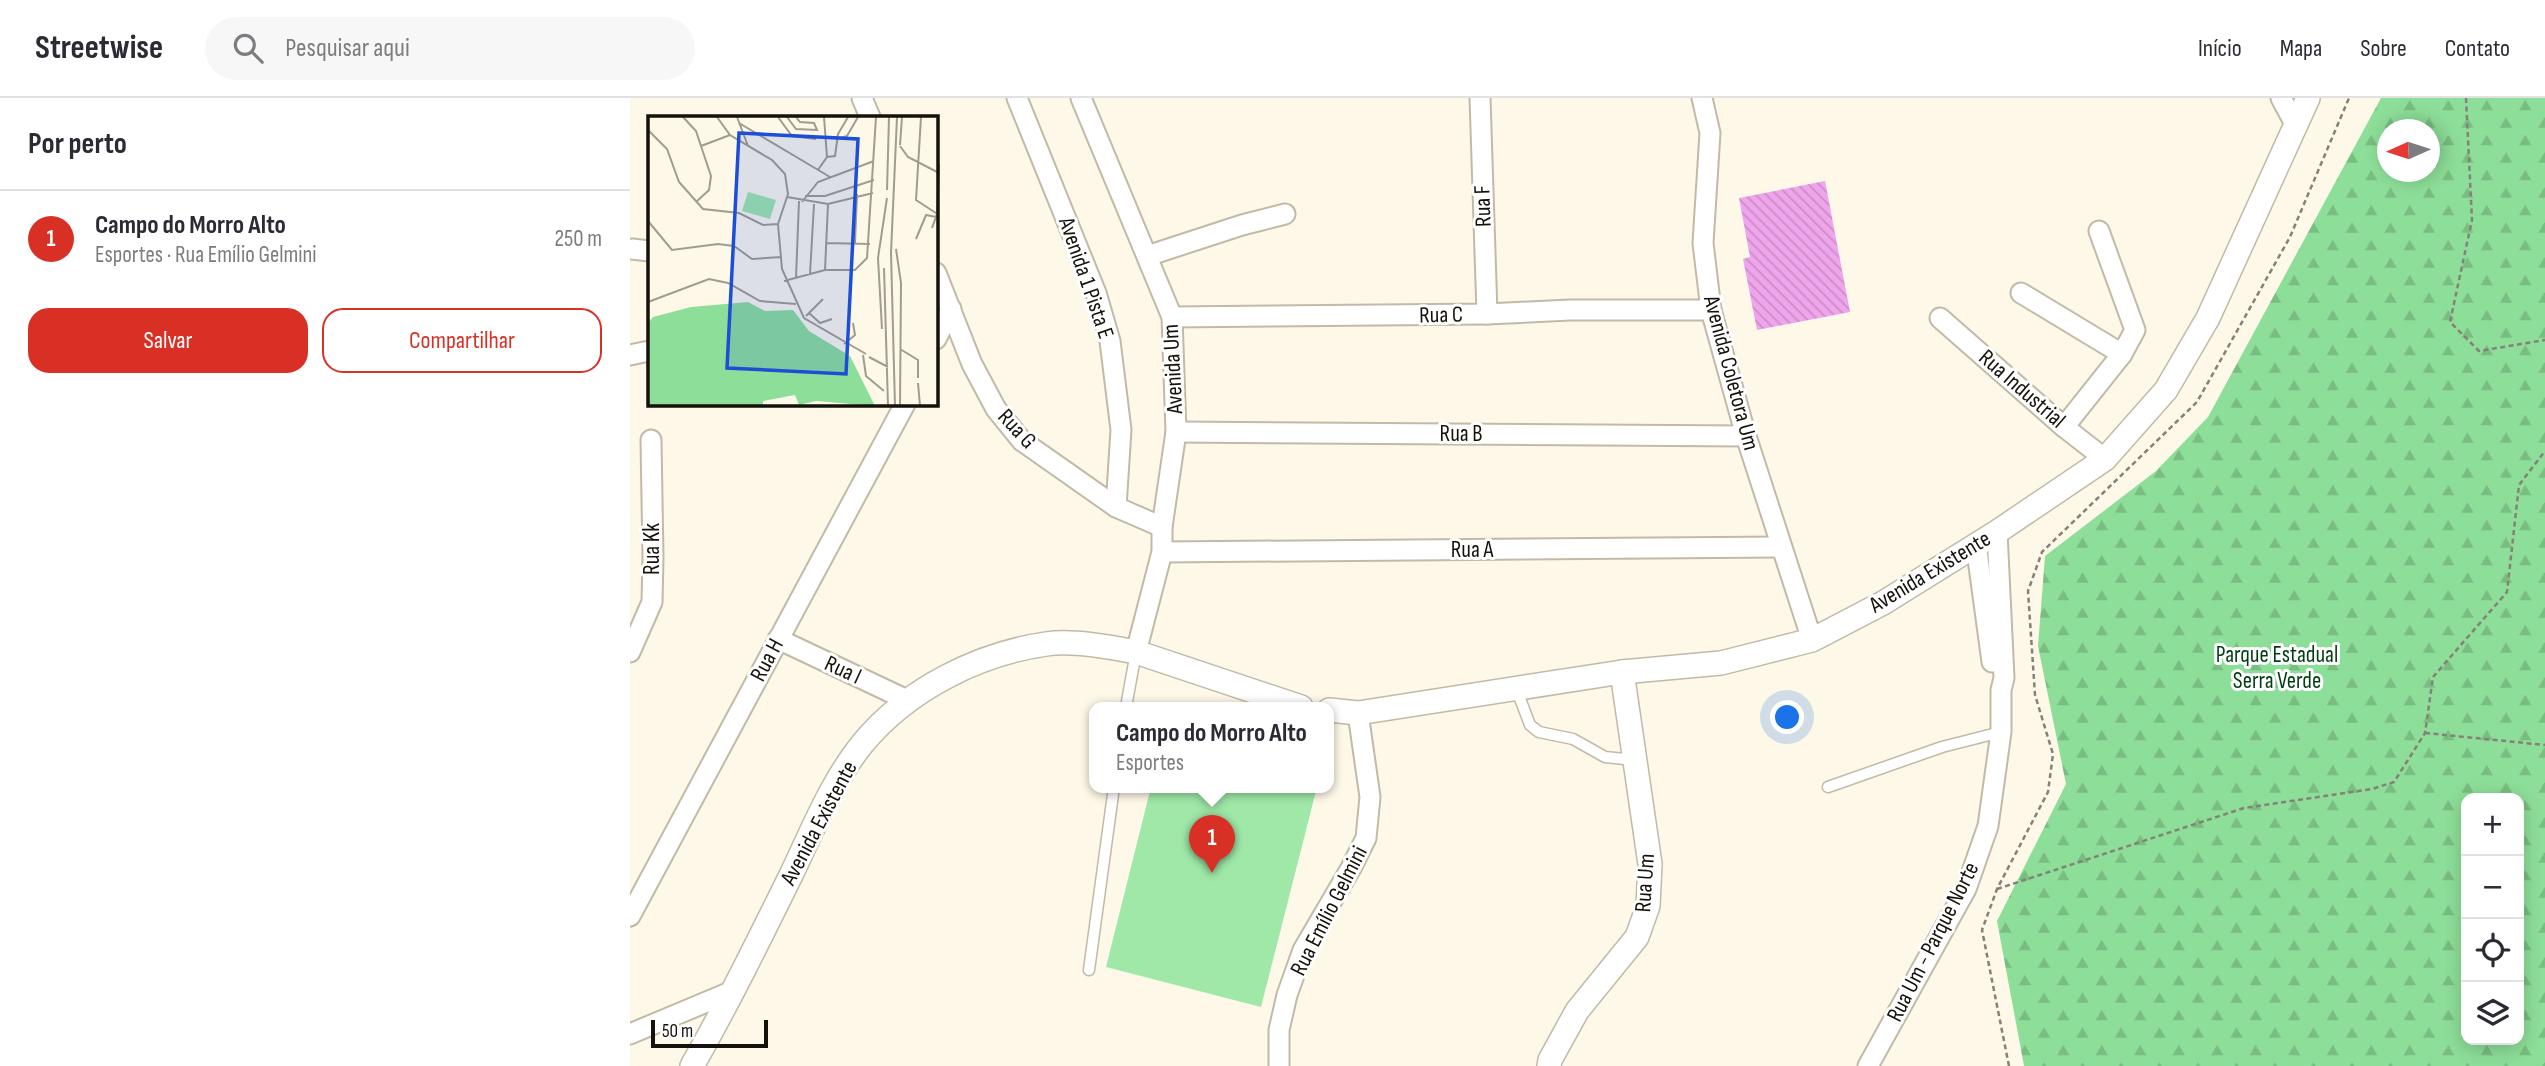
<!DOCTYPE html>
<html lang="pt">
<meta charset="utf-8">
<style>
body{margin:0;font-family:"Sofia Sans Condensed",sans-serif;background:#f7f7f7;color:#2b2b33}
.controls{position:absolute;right:21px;bottom:21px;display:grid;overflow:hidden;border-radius:14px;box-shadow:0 4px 18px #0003}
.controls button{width:63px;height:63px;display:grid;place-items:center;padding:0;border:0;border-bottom:2px solid #e1e1e2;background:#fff;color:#2b2b33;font:35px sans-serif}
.compass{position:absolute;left:1747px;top:21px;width:63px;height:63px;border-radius:50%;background:#fff;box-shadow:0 4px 18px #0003;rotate:267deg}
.scale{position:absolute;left:21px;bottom:18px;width:117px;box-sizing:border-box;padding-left:7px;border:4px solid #14120b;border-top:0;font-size:19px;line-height:24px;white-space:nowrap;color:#14120b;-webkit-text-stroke:5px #fff;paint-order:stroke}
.you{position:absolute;left:1158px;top:620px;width:24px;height:24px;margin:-18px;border:5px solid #fff;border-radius:50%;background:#1a73e8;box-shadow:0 0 0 10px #1a73e833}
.badge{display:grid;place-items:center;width:46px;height:46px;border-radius:50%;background:#d93025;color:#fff;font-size:23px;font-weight:700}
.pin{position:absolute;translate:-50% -58px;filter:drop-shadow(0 2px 4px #0008)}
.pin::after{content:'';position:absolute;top:37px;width:24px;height:21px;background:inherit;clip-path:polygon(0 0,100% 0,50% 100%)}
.popup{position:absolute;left:459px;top:604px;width:245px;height:91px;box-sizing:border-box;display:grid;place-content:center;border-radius:14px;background:#fff;filter:drop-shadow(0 2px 5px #0005);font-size:23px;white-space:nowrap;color:#7c7c81}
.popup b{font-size:26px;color:#2b2b33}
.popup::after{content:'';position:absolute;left:50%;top:100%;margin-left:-14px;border:14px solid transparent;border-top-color:#fff}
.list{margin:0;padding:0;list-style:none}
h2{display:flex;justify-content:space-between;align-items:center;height:91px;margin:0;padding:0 28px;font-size:30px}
h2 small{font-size:23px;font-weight:400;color:#7c7c81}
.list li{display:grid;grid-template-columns:46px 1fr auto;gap:21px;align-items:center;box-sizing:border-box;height:98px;padding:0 28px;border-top:2px solid #e1e1e2}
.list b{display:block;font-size:26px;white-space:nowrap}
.list p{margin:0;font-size:23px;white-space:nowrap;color:#7c7c81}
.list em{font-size:23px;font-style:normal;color:#7c7c81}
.actions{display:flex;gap:14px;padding:21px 28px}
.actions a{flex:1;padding:16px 0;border:2px solid #d93025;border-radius:21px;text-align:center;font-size:24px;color:#d93025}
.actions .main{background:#d93025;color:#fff}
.icon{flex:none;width:38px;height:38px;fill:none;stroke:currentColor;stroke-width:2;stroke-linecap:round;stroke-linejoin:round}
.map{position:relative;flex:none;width:1915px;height:968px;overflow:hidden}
header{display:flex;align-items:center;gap:42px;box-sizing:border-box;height:98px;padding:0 35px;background:#fff;border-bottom:2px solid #e1e1e2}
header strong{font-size:33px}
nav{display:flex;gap:38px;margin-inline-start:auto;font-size:24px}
.search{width:490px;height:63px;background:#f7f7f7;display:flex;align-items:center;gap:18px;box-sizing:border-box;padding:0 24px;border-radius:38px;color:#7c7c81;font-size:26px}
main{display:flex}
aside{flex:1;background:#fff}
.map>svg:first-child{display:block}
.forest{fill:url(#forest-firs);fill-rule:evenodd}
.garden{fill:#9fe8a8}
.building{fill:url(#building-back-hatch)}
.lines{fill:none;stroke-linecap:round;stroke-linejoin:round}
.service-casing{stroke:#c2baa7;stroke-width:13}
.minor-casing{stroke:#c2baa7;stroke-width:23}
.tertiary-casing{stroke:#c2baa7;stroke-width:26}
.path{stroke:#858176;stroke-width:2.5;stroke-dasharray:5 3.5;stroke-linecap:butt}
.service{stroke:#fff;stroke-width:10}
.minor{stroke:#fff;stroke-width:19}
.tertiary{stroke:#fff;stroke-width:23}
.labels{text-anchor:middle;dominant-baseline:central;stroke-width:6;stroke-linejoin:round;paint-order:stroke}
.street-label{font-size:23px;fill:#14120b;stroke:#fff}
.park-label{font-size:23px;fill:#003e12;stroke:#fff}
.inset-road{fill:none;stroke:#a09c90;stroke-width:2}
.view{fill:#1d4ed8;fill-opacity:0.15;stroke:#1d4ed8;stroke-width:3.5}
.inset-edge{fill:none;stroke:#14120b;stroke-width:3.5}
</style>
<header>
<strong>Streetwise</strong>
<div class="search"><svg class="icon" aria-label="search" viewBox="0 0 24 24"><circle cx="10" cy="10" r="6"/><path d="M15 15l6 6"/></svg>Pesquisar aqui</div>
<nav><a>Início</a><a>Mapa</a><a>Sobre</a><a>Contato</a></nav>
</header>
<main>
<aside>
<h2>Por perto<small></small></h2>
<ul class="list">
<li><span class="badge">1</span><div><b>Campo do Morro Alto</b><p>Esportes · Rua Emílio Gelmini</p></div><em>250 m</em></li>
</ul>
<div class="actions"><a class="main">Salvar</a><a>Compartilhar</a></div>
</aside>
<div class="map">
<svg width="1915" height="968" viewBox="0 0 1915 968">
<defs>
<pattern id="forest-firs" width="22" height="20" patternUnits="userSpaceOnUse" patternTransform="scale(1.75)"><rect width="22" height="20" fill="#8dde98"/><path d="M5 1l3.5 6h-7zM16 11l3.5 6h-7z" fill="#79bd82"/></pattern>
<pattern id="building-back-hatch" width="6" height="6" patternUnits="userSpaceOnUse" patternTransform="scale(1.75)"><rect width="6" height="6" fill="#efa5eb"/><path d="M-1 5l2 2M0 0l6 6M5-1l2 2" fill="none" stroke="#cc8dc8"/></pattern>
</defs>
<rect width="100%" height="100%" fill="#fef8e8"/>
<path class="forest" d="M1751 0H1915V968H1394L1367 823 1436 686 1408 548 1415 458 1526 373 1578 319ZM1758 32H1800V74H1758ZM1836 700H1889V942H1836Z"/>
<path class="garden" d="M521 689H687L631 909 476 869Z"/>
<path class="building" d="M1195 83 1220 214 1127 232 1113 161 1120 159 1109 100Z"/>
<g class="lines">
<defs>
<g id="service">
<path d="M886 590 900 627 909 634 943 641 975 659 1005 662"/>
<path d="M496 609 506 554"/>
<path d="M1198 689 1312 649 1371 634"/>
<path d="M459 872 484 689"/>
</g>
<g id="minor">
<path d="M232 0 240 19"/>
<path d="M387 0 466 195 480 243 491 332 486 409"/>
<path d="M451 0 542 219 546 334 532 429V454L506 554"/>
<path d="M850 0 857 216"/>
<path d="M1072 0 1080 35 1073 145 1081 212 1116 338 1182 542"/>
<path d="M1651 0 1665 26"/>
<path d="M2 151 19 153"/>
<path d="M517 158 612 127 655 116"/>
<path d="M306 175 342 266 366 311 392 343 486 409 532 429"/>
<path d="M1391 195 1492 256"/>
<path d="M542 219 857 216 940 212H1081"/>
<path d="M1310 220 1434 329 1475 361"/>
<path d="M306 241 321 211"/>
<path d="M0 257 19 253"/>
<path d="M1434 329 1492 256 1505 232 1469 133"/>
<path d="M546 334 1116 338"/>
<path d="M1346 446 1362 564"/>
<path d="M532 454 1151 449"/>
<path d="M148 541 277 602"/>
<path d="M0 554 22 504 23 460 21 342"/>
<path d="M0 818 275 306"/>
<path d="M0 936 105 892"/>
<path d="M649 968V932L657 897 673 852 721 770 736 740 740 699 728 615"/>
<path d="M1238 968 1336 791 1358 728 1371 634V592L1374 580 1367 434"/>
</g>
<g id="tertiary">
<path d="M699 612 728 615 992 574 1091 565 1182 542 1253 505 1367 434 1475 361 1536 292 1578 220 1678 0"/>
<path d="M62 968C98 905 130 840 162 775 183 731 202 683 233 645 278 591 348 556 416 546 443 542 480 549 506 554L671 609"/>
<path d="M919 968 920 962 947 913 1007 839 1018 808 1020 766 992 574"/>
</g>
</defs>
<use href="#service" class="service-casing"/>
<use href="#minor" class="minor-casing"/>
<use href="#tertiary" class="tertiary-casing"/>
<g class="path">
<path d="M1836 0 1842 122 1820 224 1849 253 1915 242"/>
<path d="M1795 635 1915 647"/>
<path d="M1367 791 1614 710 1742 691 1764 684 1795 635 1803 579 1877 494 1889 387 1915 353"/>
<path d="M1379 968 1352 832 1367 791 1418 694 1423 656 1405 597 1398 493 1412 454 1567 304 1660 139 1719 0"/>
</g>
<use href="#service" class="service"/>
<use href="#minor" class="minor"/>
<use href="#tertiary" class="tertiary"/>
</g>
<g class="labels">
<g class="street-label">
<text transform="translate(853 108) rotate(-92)">Rua F</text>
<text transform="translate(456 180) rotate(71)">Avenida 1 Pista E</text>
<text transform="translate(811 217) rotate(-1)">Rua C</text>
<text transform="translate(543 271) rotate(-93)">Avenida Um</text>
<text transform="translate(1101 275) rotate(75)">Avenida Coletora Um</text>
<text transform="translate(1392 291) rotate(41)">Rua Industrial</text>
<text transform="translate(387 331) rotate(47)">Rua G</text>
<text x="831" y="336">Rua B</text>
<text transform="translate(22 451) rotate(-90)">Rua Kk</text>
<text x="842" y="452">Rua A</text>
<text transform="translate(1300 474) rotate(-31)">Avenida Existente</text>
<text transform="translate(137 562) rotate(-62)">Rua H</text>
<text transform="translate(213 572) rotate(25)">Rua I</text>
<text transform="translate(189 725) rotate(-62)">Avenida Existente</text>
<text transform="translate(1015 785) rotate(-86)">Rua Um</text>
<text transform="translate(699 813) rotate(-63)">Rua Emílio Gelmini</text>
<text transform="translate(1303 844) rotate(-63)">Rua Um - Parque Norte</text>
</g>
<g class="park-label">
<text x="1647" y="557">Parque Estadual<tspan x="1647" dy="26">Serra Verde</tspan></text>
</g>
</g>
<g transform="translate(18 18)">
<rect width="290" height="290" fill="#fef8e8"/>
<path d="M100 186 117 195 145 194 161 215 202 240 227 290 168 285 151 289 147 279 115 285V290H0V207L5 201 43 191Z" fill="#8dde98"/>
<path d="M100 76 128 84 122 103 94 95Z" fill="#9fe8a8"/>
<path class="inset-road" d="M35 1 48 15 63 60 61 74 48 86M69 1 82 19 124 44 137 58 140 78 130 108 134 153 156 202 218 238M89 1 100 30M130 1 144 20 168 23M139 1 148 13 169 14 166 7 152 6 148 1M176 1 179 41M273 1 268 84 291 99M91 7 182 61M0 14 19 33 31 66 55 93 91 97 115 109 130 108M192 22 199 20 210 1M252 29 254 1M53 30 82 19M252 30 260 41 291 57M170 54 179 41 187 40 190 18 200 1M239 74 241 1M157 80H177L226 64M139 81 180 88 225 77M154 86 170 66 226 45M0 105 24 134 70 128 86 130 104 143 133 141M284 112 289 98 291 48M268 123 278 99 288 101M178 127 222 128M207 127 209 78M248 133 253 167 252 290M236 152 240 290M177 154 180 88M162 158 166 88M148 162 151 85M136 165 177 154H207L219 142 228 1M0 186 61 163 80 167 112 185 148 188M161 197 172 207 184 203M158 200 175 183M234 213 230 142 239 82M196 228 207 219 205 207M252 233 270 244V262M215 239 218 260 236 275M221 241 240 251M270 267 272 290M247 290 243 137 249 1"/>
<path class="view" d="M91 17 210 23 198 258 79 252Z"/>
<rect width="290" height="290" class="inset-edge"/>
</g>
</svg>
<div class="controls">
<button>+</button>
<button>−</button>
<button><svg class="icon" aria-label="locate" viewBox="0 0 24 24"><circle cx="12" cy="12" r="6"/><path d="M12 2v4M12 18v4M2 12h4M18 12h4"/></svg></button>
<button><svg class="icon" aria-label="layers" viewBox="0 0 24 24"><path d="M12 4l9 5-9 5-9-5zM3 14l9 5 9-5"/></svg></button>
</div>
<svg class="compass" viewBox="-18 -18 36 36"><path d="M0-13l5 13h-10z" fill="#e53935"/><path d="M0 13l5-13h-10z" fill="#7c7c81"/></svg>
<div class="scale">50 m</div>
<div class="you"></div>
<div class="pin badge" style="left:582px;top:775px">1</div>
<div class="popup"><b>Campo do Morro Alto</b>Esportes</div>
</div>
</main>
